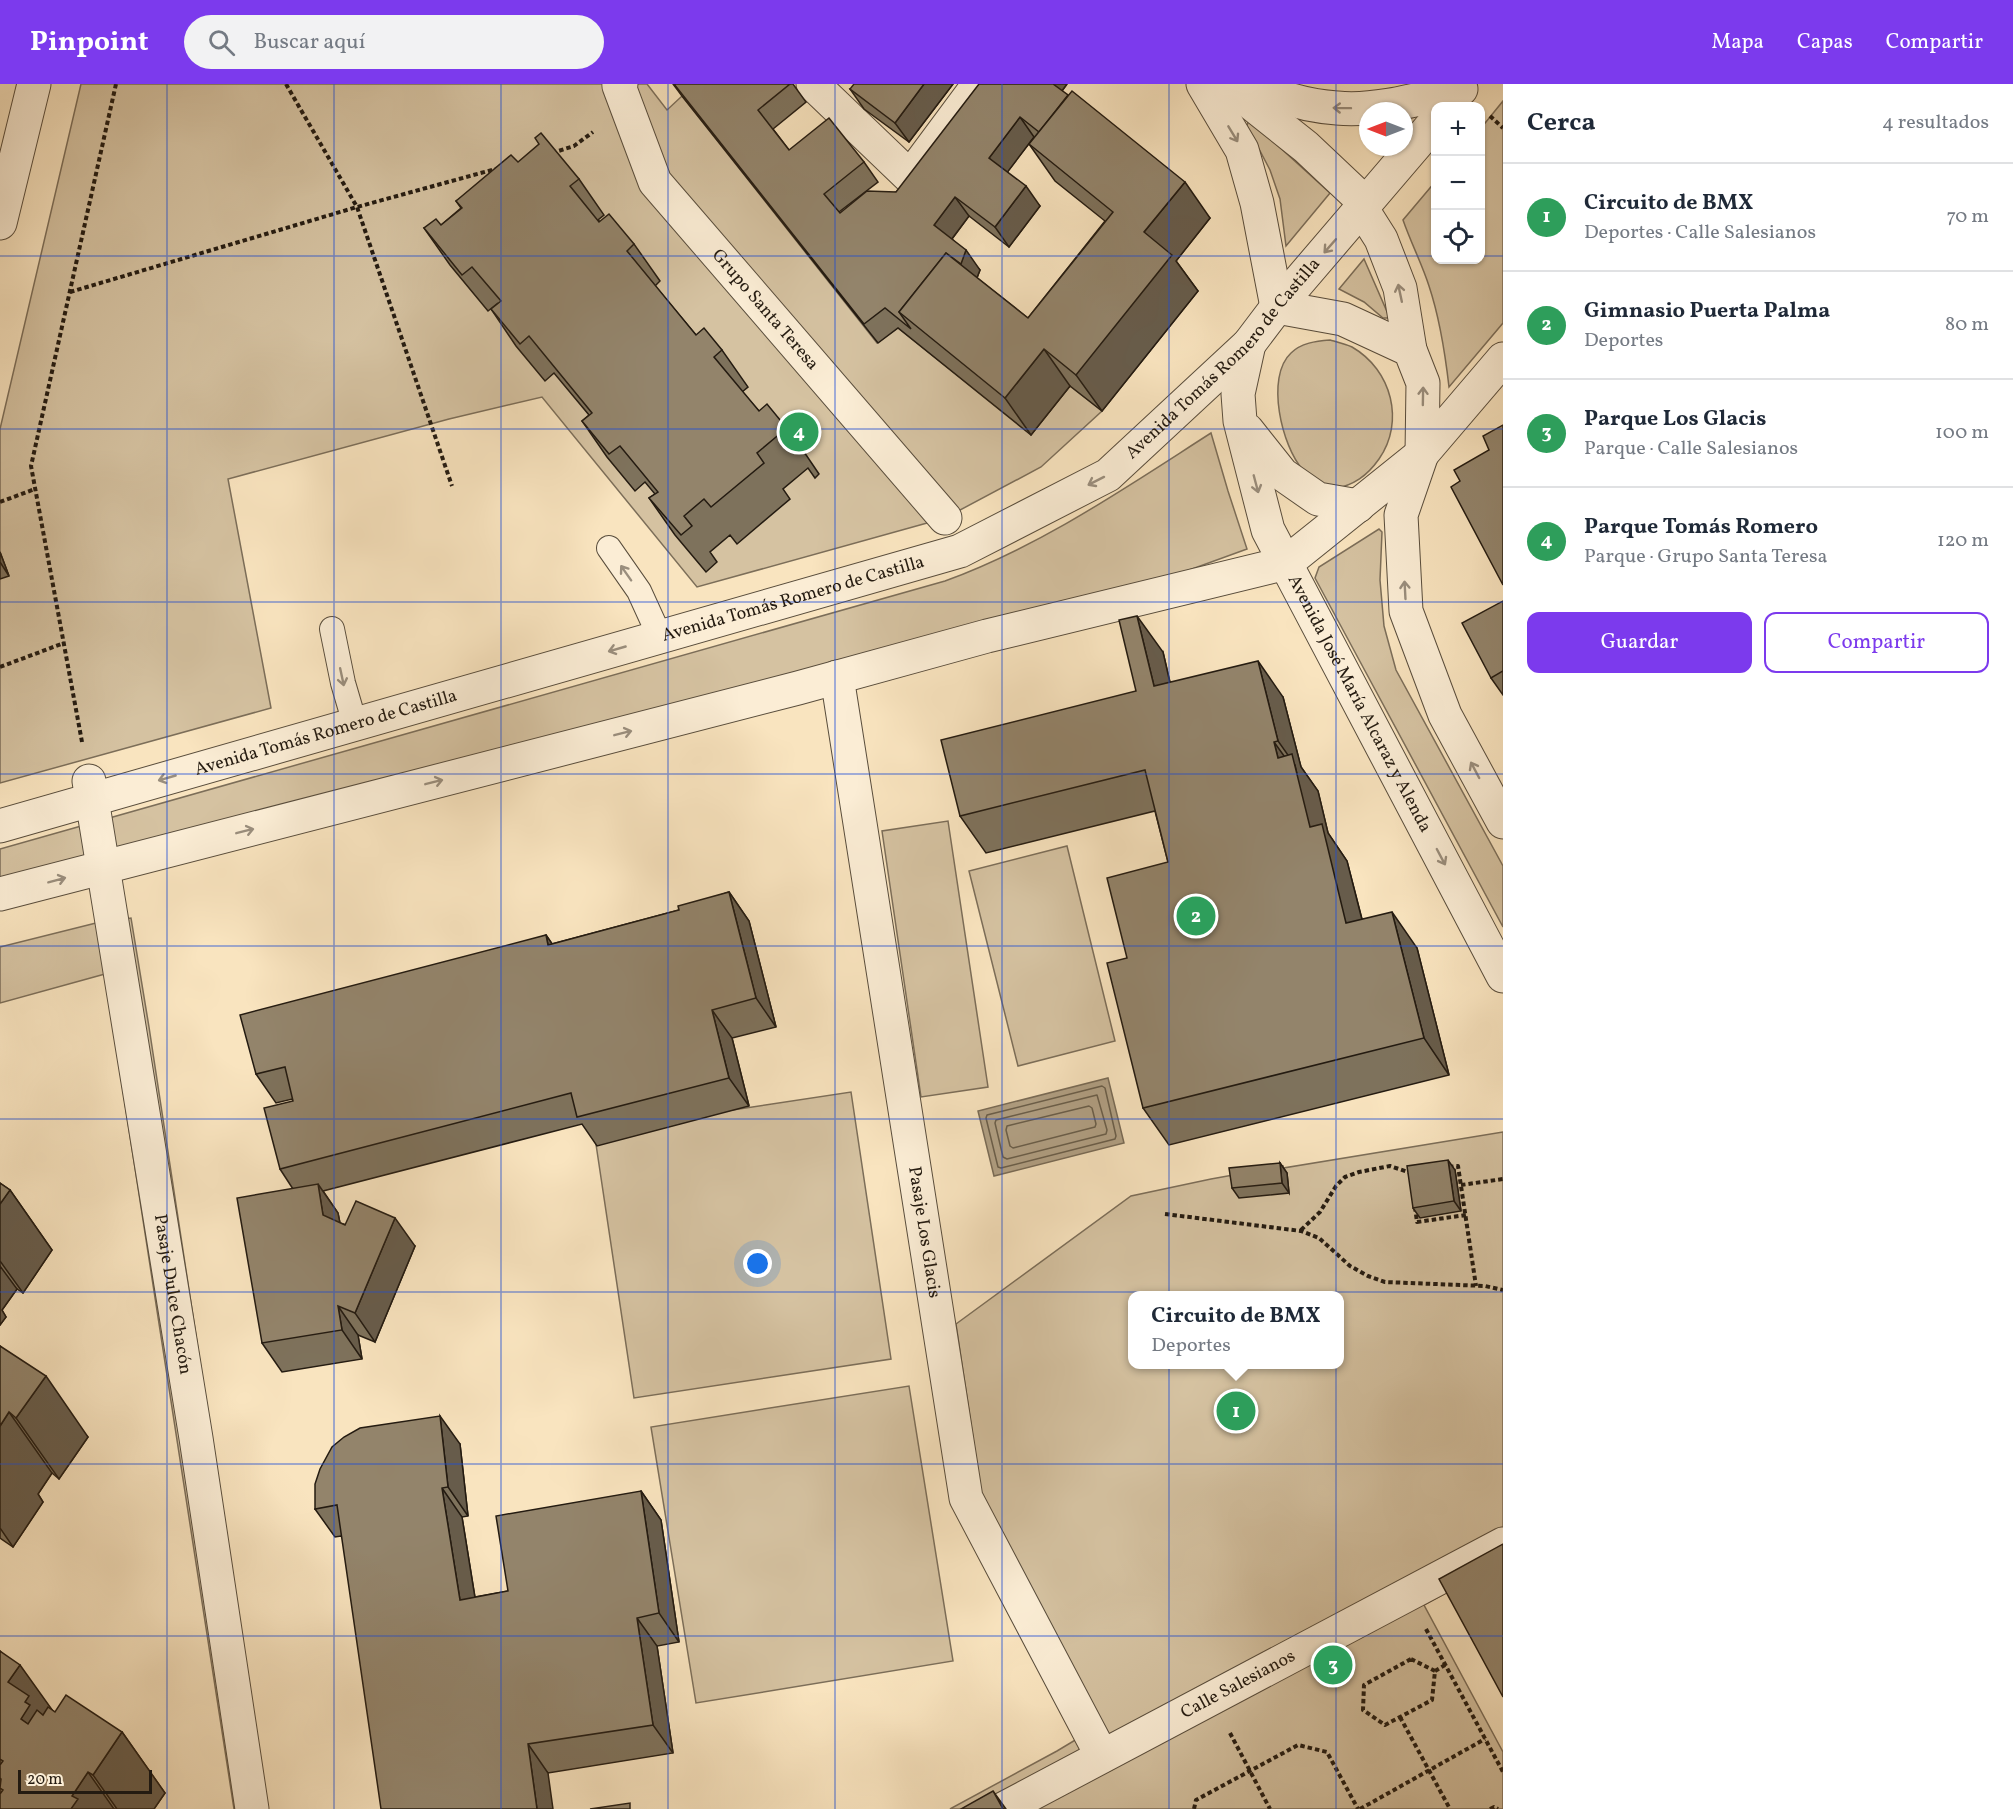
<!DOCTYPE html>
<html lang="es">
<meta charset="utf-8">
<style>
body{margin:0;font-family:Vollkorn,serif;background:#f2f2f3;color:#1f2937}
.controls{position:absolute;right:18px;top:18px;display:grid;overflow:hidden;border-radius:12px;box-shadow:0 2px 4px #0004}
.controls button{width:54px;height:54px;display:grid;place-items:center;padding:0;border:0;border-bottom:2px solid #e0e1e3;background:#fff;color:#1f2937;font:30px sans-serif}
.compass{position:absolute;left:1359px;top:18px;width:54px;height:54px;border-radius:50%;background:#fff;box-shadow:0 2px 4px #0004;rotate:270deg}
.scale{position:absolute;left:18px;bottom:15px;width:134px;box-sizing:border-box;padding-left:6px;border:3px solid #241b11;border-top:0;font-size:16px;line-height:21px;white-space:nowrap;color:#241b11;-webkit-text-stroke:4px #fbedd5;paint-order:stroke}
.you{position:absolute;left:758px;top:1180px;width:21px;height:21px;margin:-15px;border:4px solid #fff;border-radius:50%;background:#1a73e8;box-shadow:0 0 0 9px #1a73e833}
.badge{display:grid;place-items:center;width:39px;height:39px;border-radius:50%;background:#7c3aed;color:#fff;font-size:20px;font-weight:700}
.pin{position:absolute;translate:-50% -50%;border:3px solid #fff;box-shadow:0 2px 6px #0006}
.popup{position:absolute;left:1128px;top:1207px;width:216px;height:78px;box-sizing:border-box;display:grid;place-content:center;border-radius:12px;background:#fff;filter:drop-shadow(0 2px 4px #0005);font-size:20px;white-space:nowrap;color:#747a83}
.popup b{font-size:22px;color:#1f2937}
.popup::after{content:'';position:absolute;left:50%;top:100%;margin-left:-12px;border:12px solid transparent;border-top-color:#fff}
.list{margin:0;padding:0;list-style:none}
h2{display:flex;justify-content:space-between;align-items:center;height:78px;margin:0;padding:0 24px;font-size:26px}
h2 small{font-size:20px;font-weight:400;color:#747a83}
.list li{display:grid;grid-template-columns:39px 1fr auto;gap:18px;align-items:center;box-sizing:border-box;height:108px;padding:0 24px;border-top:2px solid #e0e1e3}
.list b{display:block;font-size:22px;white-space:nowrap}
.list p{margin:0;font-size:20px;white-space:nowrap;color:#747a83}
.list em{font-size:20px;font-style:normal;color:#747a83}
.actions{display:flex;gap:12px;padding:18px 24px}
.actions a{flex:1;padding:14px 0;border:2px solid #7c3aed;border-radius:12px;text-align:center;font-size:21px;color:#7c3aed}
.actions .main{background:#7c3aed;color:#fff}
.icon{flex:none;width:33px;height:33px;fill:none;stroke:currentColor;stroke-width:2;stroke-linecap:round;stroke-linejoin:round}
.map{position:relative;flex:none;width:1503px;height:1725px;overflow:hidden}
header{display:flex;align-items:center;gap:36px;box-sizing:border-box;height:84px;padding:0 30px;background:#7c3aed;color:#fff}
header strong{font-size:28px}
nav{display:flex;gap:33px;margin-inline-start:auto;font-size:21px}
.search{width:420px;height:54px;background:#f2f2f3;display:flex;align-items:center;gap:15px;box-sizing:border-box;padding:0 21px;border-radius:33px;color:#747a83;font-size:22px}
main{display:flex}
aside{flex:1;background:#fff}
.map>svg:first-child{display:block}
.green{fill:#d5c2a1;stroke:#7c6e59;stroke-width:1.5;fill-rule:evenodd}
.water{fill:#b1a084;stroke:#796b56;stroke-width:1.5}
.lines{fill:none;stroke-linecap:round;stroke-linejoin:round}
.shore{stroke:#6a5e4a;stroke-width:1.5}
.service-casing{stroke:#594d3c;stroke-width:26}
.pedestrian-casing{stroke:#594d3c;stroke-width:35}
.minor-casing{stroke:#594d3c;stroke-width:35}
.path{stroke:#241b11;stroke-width:4;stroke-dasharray:4.5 3;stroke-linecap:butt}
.service{stroke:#fbedd5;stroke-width:24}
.pedestrian{stroke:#fbedd5;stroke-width:33}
.minor{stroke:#fbedd5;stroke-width:33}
.wall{fill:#7e725c;stroke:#241b11;stroke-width:1.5;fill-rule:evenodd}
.shaded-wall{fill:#675c4b;stroke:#241b11;stroke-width:1.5}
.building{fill:#93846b;stroke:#241b11;stroke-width:1.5}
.oneway{stroke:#9a8e7d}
.grid{fill:none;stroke:#1d4ed8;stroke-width:1.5;stroke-opacity:0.55}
.labels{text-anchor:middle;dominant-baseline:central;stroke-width:4.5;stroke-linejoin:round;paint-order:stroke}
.street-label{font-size:18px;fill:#241b11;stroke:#fbedd5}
</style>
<header>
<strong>Pinpoint</strong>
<div class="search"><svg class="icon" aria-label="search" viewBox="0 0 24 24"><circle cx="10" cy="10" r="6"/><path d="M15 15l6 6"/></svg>Buscar aquí</div>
<nav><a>Mapa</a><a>Capas</a><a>Compartir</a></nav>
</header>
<main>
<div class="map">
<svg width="1503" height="1725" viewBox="0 0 1503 1725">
<rect width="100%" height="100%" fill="#f9e4bf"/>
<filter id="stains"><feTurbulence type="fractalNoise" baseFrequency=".00333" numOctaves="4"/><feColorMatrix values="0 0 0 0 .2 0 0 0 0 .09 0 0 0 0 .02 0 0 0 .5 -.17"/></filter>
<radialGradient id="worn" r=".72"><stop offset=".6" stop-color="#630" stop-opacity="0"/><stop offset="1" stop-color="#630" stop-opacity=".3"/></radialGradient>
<g class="green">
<path d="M81 0H647L667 26 682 12 877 259 898 244 1031 350 1070 302 1102 327 1041 383 945 434 697 503 542 313 449 335 228 395 271 624 0 699V345Z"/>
<path d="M1503 17V239L1449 303C1445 268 1440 235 1429 202 1422 180 1411 159 1403 136L1435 98 1436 176H1480L1481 44Z"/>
<path d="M1248 38H1252L1330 109 1286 162 1280 115 1270 86 1247 42Z"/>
<path d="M1364 175 1388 230V234H1383L1364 218 1339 205Z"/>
<path d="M1330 256C1337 258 1345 260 1352 263 1392 286 1405 338 1379 375 1367 392 1354 401 1334 405 1324 400 1310 394 1303 386 1282 363 1265 293 1291 269 1301 259 1316 257 1330 256Z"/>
<path d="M1211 349 1228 407 1247 465 1181 489 0 794V765L945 497C1041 462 1125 404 1211 349Z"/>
<path d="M1379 445 1382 448 1380 496 1384 542 1396 586 1503 782V843L1315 494 1319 483Z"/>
<path d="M948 737 988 1003 921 1013 882 747Z"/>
<path d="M1067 762 1115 957 1018 982 969 787Z"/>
<path d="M131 834 149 943 268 1725H234L105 890 0 919V863L96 839Z"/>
<path d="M851 1008 891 1275 634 1314 594 1047Z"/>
<path d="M1503 1048V1478L1424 1521 1503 1668V1725H950L1057 1667 1102 1640 982 1414 956 1240 1131 1112 1211 1095 1283 1082V1084ZM1132 1212H1340V1280H1132Z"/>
<path d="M909 1302 953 1577 696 1619 651 1343Z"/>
</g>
<path class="water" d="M1108 994 1124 1059 994 1092 978 1027Z"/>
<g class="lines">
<g class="shore">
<path d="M1102 1002 1105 1004 1116 1052 1115 1055 1001 1084 998 1083 986 1034 987 1031Z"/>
<path d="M1097 1011 1107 1046 1106 1050 1007 1075 1003 1073 995 1039 996 1036Z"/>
<path d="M1089 1022 1092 1024 1096 1040 1095 1043 1013 1064 1010 1062 1006 1046 1007 1042Z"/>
</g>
<defs>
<g id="service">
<path d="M609 464 639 507 660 553"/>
<path d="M332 545 343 599 355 640"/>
</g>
<g id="pedestrian">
<path id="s1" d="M621 0 619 2 655 98 945 434"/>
<path d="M813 0 910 93 979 0"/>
<path id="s2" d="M837 593 966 1414 1102 1672"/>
<path id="s3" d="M89 697 196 1354 252 1725"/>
<path id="s4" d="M1003 1725 1503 1460"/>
</g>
<g id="minor">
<path d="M1203 0 1242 66 1257 119 1277 223"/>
<path d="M1227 0 1306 63 1359 113 1362 125 1381 155 1400 204 1410 266"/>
<path d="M1252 0C1277 13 1308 22 1337 24 1377 28 1422 14 1461 5"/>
<path d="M0 139 34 0"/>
<path d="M1277 223 1343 235 1410 266 1423 299 1422 370 1401 431 1406 527 1445 631 1503 738"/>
<path id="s5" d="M1249 260 1238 310 1240 337 1268 446 1503 892"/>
<path d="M1247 346 1282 390 1318 415 1358 422"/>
<path id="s6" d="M0 742 960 467 1108 391 1249 260 1277 223 1436 37"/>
<path d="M0 810 798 604 987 552 1286 479 1422 370 1503 275"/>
</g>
</defs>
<use href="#service" class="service-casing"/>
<use href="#pedestrian" class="pedestrian-casing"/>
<use href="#minor" class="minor-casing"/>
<g class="path">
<path d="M286 0 357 123 452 402"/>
<path d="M1490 32 1503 44"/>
<path d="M552 69 574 62 593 48"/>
<path d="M70 208 357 123 499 84"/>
<path d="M0 418 35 405"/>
<path d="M0 583 64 559"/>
<path d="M82 658 31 382 116 0"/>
<path d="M1449 1083 1458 1082 1476 1202"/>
<path d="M1461 1101 1503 1095"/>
<path d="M1415 1123 1417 1138 1466 1131"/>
<path d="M1165 1130 1301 1147 1319 1154 1350 1182 1368 1192 1385 1198 1485 1202 1503 1206"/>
<path d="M1301 1146 1320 1128 1336 1102 1345 1093 1359 1088 1390 1082 1411 1089"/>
<path d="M1426 1545 1503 1688"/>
<path d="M1411 1575 1435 1587 1432 1616 1385 1641 1363 1626 1364 1601Z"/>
<path d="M1435 1587 1445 1581"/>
<path d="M1400 1633 1450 1725"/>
<path d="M1230 1649 1270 1725"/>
<path d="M1194 1725 1196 1716 1298 1661 1327 1668 1358 1725"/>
<path d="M1360 1725 1485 1655"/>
<path d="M1490 1725 1494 1723 1498 1725"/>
</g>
<use href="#service" class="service"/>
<use href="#pedestrian" class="pedestrian"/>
<use href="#minor" class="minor"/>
</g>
<g class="wall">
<path d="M673 0H793L806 18 773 45 789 66 864 78 878 98 839 128 840 129 896 108 1067 0 1062 7 1210 134 1176 177 1198 207 1102 327 1070 302 1031 351 898 244 878 259 682 12ZM1034 53 1029 60 1055 97 1105 137 1028 234 977 194 980 186 952 155 969 132 1009 163 1040 122 1007 88Z"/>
<path d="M953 0 909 58 864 25 850 5Z"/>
<path d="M518 78 579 95 604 131 598 136 634 160 660 197 655 202 696 251 722 266 748 303 742 308 759 327 794 353 819 390 815 394 808 384 783 405 790 415 737 460 730 451 710 468 717 478 706 488 675 451 649 414 655 410 645 398 635 407 607 373 582 337 589 331 554 289 545 297 516 262 491 225 498 219 488 227 450 181 424 144 441 141 461 124 456 117Z"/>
<path d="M0 468 9 492 0 495Z"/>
<path d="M1503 517V611L1491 594Z"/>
<path d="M1163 568 1170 598 1283 613 1301 683 1318 707 1328 749 1347 777 1362 835 1417 864 1449 991 1169 1061 1143 1024 1127 874 1168 778 1155 727 986 769 960 732 1136 607Z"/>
<path d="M729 808 749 837 776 943 732 954 749 1022 597 1062 582 1040 323 1107 338 1129 340 1139 415 1162 375 1258 358 1251 362 1275 282 1288 262 1259 293 1105 280 1085 293 1017 292 1015 276 1019 256 990 546 851 552 860 679 826Z"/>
<path d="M1280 1079 1287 1089 1289 1109 1239 1114 1232 1104Z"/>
<path d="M1455 1086 1461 1127 1420 1134 1413 1124Z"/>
<path d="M0 1099 10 1106 52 1166 23 1209 17 1205 2 1226 6 1233 0 1241Z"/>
<path d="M0 1262 88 1353 59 1395 52 1389 38 1410 43 1418 13 1463 0 1454Z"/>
<path d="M460 1360 468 1432 462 1433 475 1513 508 1507 641 1407 661 1436 679 1558 657 1562 673 1669 548 1689 341 1452 335 1453 315 1425Z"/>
<path d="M0 1567 52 1626 55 1628 122 1648 165 1709 154 1725H0Z"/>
</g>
<g class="shaded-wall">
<path d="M924 0H953L909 58 895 39Z"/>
<path d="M1049 0H1067L1058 12Z"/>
<path d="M1020 33 1034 53 1003 94 989 74Z"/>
<path d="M1185 98 1210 134 1176 177 1198 207 1102 327 1076 291 1144 148Z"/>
<path d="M1026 102 1040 122 1009 163 995 143Z"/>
<path d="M955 113 969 132 948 160 934 141Z"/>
<path d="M966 166 980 186 972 206 958 186Z"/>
<path d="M1044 265 1070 302 1031 351 1005 314Z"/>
<path d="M0 468 9 492 0 478Z"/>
<path d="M1137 532 1163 568 1179 639 1154 602Z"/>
<path d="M1258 577 1283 613 1301 683 1318 707 1328 749 1347 777 1372 875 1346 839 1310 743 1278 674 1274 658 1297 690 1295 681 1278 657Z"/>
<path d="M729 808 749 837 776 943 756 914Z"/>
<path d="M1392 828 1417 864 1449 991 1424 954Z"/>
<path d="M546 851 566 880 548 861Z"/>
<path d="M712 926 732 954 749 1022 729 994Z"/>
<path d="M1448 1076 1455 1086 1461 1127 1454 1117Z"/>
<path d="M1280 1079 1287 1089 1289 1109 1282 1099Z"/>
<path d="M318 1100 338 1129 344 1160 323 1131Z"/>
<path d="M10 1106 52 1166 23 1209 0 1177V1120Z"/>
<path d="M395 1134 415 1162 375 1258 355 1229Z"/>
<path d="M0 1182 17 1205 2 1226 6 1233 0 1241Z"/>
<path d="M338 1222 358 1251 362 1275 342 1246Z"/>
<path d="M46 1292 88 1353 59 1395 16 1334Z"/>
<path d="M9 1328 52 1389 38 1410 43 1418 13 1463 0 1444V1342Z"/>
<path d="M440 1332 460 1360 468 1432 448 1403Z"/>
<path d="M442 1404 462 1433 480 1545 460 1516Z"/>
<path d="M641 1407 661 1436 679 1558 659 1529Z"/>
<path d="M637 1534 657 1562 673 1669 653 1641Z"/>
<path d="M20 1581 63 1641 72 1673 21 1635 8 1598Z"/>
<path d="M122 1648 165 1709 154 1725H117L93 1691Z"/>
<path d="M528 1660 548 1689 553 1725H537Z"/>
<path d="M88 1688 114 1725H71L72 1712Z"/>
<path d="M993 1707 1006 1725H1003Z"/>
</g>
<g class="building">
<path d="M674 0H790L758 26 789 66 829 34 864 78 824 110 840 129 867 107 896 108 979 0H1053L1068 11 1039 48 1020 33 989 74 1026 102 995 143 955 113 934 141 966 166 961 180 946 169 899 228 911 245 885 224 864 240Z"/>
<path d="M854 0H924L895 39 850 5Z"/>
<path d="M1072 7 1185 98 1144 148 1172 171 1076 291 1044 265 1005 314 899 228 946 169 1028 234 1113 128 1029 60Z"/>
<path d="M541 49 579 95 570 102 599 138 609 130 634 160 627 167 696 251 704 244 722 266 714 273 759 327 767 320 794 353 789 357 782 348 757 369 764 379 711 423 704 415 684 432 692 442 681 451 649 414 658 408 620 362 609 370 582 337 592 329 529 252 520 260 491 225 501 217 472 183 462 191 424 144 436 135 441 141 462 124 456 117 511 71 518 78 539 60 535 54Z"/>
<path d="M1503 341V501L1451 403 1460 397 1454 386 1489 366 1483 352Z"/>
<path d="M1503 517V587L1491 594 1462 539Z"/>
<path d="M1137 532 1154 602 1258 577 1278 657 1274 658 1278 674 1292 670 1310 743 1322 740 1346 839 1392 828 1424 954 1143 1024 1107 879 1127 874 1107 794 1168 778 1145 686 960 732 941 656 1136 607 1119 536Z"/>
<path d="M729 808 756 914 712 926 729 994 577 1033 571 1009 280 1085 264 1024 293 1017 285 983 256 990 240 931 546 851 548 861 679 826 678 822Z"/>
<path d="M1448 1076 1454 1117 1413 1124 1407 1082Z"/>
<path d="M1280 1079 1282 1099 1232 1104 1229 1084Z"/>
<path d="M0 1099 10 1106 0 1120Z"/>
<path d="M318 1100 323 1131 345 1141 356 1117 395 1134 355 1229 338 1222 342 1246 262 1259 237 1114Z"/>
<path d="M0 1262 46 1292 16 1334 9 1328 0 1342Z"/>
<path d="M440 1332 448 1403 442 1404 460 1516 508 1507 496 1432 641 1407 659 1529 637 1534 653 1641 528 1660 537 1725H381L337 1421 315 1425V1400L320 1385 332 1363 344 1353 360 1344Z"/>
<path d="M1503 1460V1613L1439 1495Z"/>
<path d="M0 1567 20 1581 8 1598 29 1612 25 1618 30 1621 21 1635 28 1640 37 1626 43 1631 48 1623 55 1628 66 1611 122 1648 93 1691 88 1688 72 1712 78 1715 71 1725H0V1710L3 1706 0 1704 1 1695 0 1694V1681L3 1677 0 1675Z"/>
<path d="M993 1707 1003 1725H961Z"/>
<path d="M630 1719V1725H590Z"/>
</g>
<defs><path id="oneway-shaft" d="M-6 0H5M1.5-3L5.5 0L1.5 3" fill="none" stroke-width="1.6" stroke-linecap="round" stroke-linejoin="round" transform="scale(1.5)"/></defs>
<g class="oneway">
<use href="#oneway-shaft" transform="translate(1342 24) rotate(-179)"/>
<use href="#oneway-shaft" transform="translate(1233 50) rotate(59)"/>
<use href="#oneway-shaft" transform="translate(1330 162) rotate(131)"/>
<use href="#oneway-shaft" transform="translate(1400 209) rotate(-102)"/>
<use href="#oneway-shaft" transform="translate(1423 312) rotate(-89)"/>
<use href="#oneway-shaft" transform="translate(1096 397) rotate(153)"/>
<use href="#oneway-shaft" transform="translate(1256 400) rotate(75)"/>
<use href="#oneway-shaft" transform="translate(626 489) rotate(-125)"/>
<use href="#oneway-shaft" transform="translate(1405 506) rotate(-93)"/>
<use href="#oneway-shaft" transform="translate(617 565) rotate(164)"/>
<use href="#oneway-shaft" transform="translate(342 593) rotate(78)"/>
<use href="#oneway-shaft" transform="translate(623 649) rotate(-14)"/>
<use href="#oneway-shaft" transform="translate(1475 686) rotate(-118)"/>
<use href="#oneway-shaft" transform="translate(167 694) rotate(164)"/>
<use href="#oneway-shaft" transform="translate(434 698) rotate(-14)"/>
<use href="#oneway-shaft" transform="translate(245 747) rotate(-14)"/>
<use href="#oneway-shaft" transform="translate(1441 773) rotate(62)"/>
<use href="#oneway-shaft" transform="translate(57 796) rotate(-15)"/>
</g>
<path class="grid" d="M167 0V1725M334 0V1725M501 0V1725M668 0V1725M835 0V1725M1002 0V1725M1169 0V1725M1336 0V1725M0 172H1436M1480 172H1503M0 345H1503M0 518H1503M0 690H1503M0 862H1503M0 1035H1503M0 1208H1503M0 1380H1503M0 1552H1503"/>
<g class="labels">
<g class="street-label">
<text stroke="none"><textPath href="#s1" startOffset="274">Grupo Santa Teresa</textPath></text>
<text stroke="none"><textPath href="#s6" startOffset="1329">Avenida Tomás Romero de Castilla</textPath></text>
<text stroke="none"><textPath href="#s6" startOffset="825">Avenida Tomás Romero de Castilla</textPath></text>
<text stroke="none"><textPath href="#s5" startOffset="387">Avenida José María Alcaraz y Alenda</textPath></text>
<text stroke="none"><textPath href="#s6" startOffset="339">Avenida Tomás Romero de Castilla</textPath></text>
<text stroke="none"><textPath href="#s2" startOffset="562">Pasaje Los Glacis</textPath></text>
<text stroke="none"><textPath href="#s3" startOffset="520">Pasaje Dulce Chacón</textPath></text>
<text stroke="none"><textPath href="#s4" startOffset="266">Calle Salesianos</textPath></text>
</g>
</g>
<rect width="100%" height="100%" filter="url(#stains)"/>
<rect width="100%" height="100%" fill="url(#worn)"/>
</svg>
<div class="controls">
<button>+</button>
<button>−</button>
<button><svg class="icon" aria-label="locate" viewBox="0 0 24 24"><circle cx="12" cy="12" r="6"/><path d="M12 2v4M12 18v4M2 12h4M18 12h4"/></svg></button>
</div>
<svg class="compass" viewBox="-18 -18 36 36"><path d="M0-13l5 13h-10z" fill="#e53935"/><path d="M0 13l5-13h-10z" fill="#747a83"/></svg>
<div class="scale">20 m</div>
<div class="you"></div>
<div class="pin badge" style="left:1236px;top:1327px;background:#2e9e5b">1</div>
<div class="popup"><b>Circuito de BMX</b>Deportes</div>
<div class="pin badge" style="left:1196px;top:832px;background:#2e9e5b">2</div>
<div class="pin badge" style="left:1333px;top:1581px;background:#2e9e5b">3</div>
<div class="pin badge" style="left:799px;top:348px;background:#2e9e5b">4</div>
</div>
<aside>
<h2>Cerca<small>4 resultados</small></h2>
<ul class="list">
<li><span class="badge" style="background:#2e9e5b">1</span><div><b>Circuito de BMX</b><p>Deportes · Calle Salesianos</p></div><em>70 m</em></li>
<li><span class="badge" style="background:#2e9e5b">2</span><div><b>Gimnasio Puerta Palma</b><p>Deportes</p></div><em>80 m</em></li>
<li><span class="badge" style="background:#2e9e5b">3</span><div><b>Parque Los Glacis</b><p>Parque · Calle Salesianos</p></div><em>100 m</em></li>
<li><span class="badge" style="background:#2e9e5b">4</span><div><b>Parque Tomás Romero</b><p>Parque · Grupo Santa Teresa</p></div><em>120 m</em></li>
</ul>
<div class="actions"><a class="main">Guardar</a><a>Compartir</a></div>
</aside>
</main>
